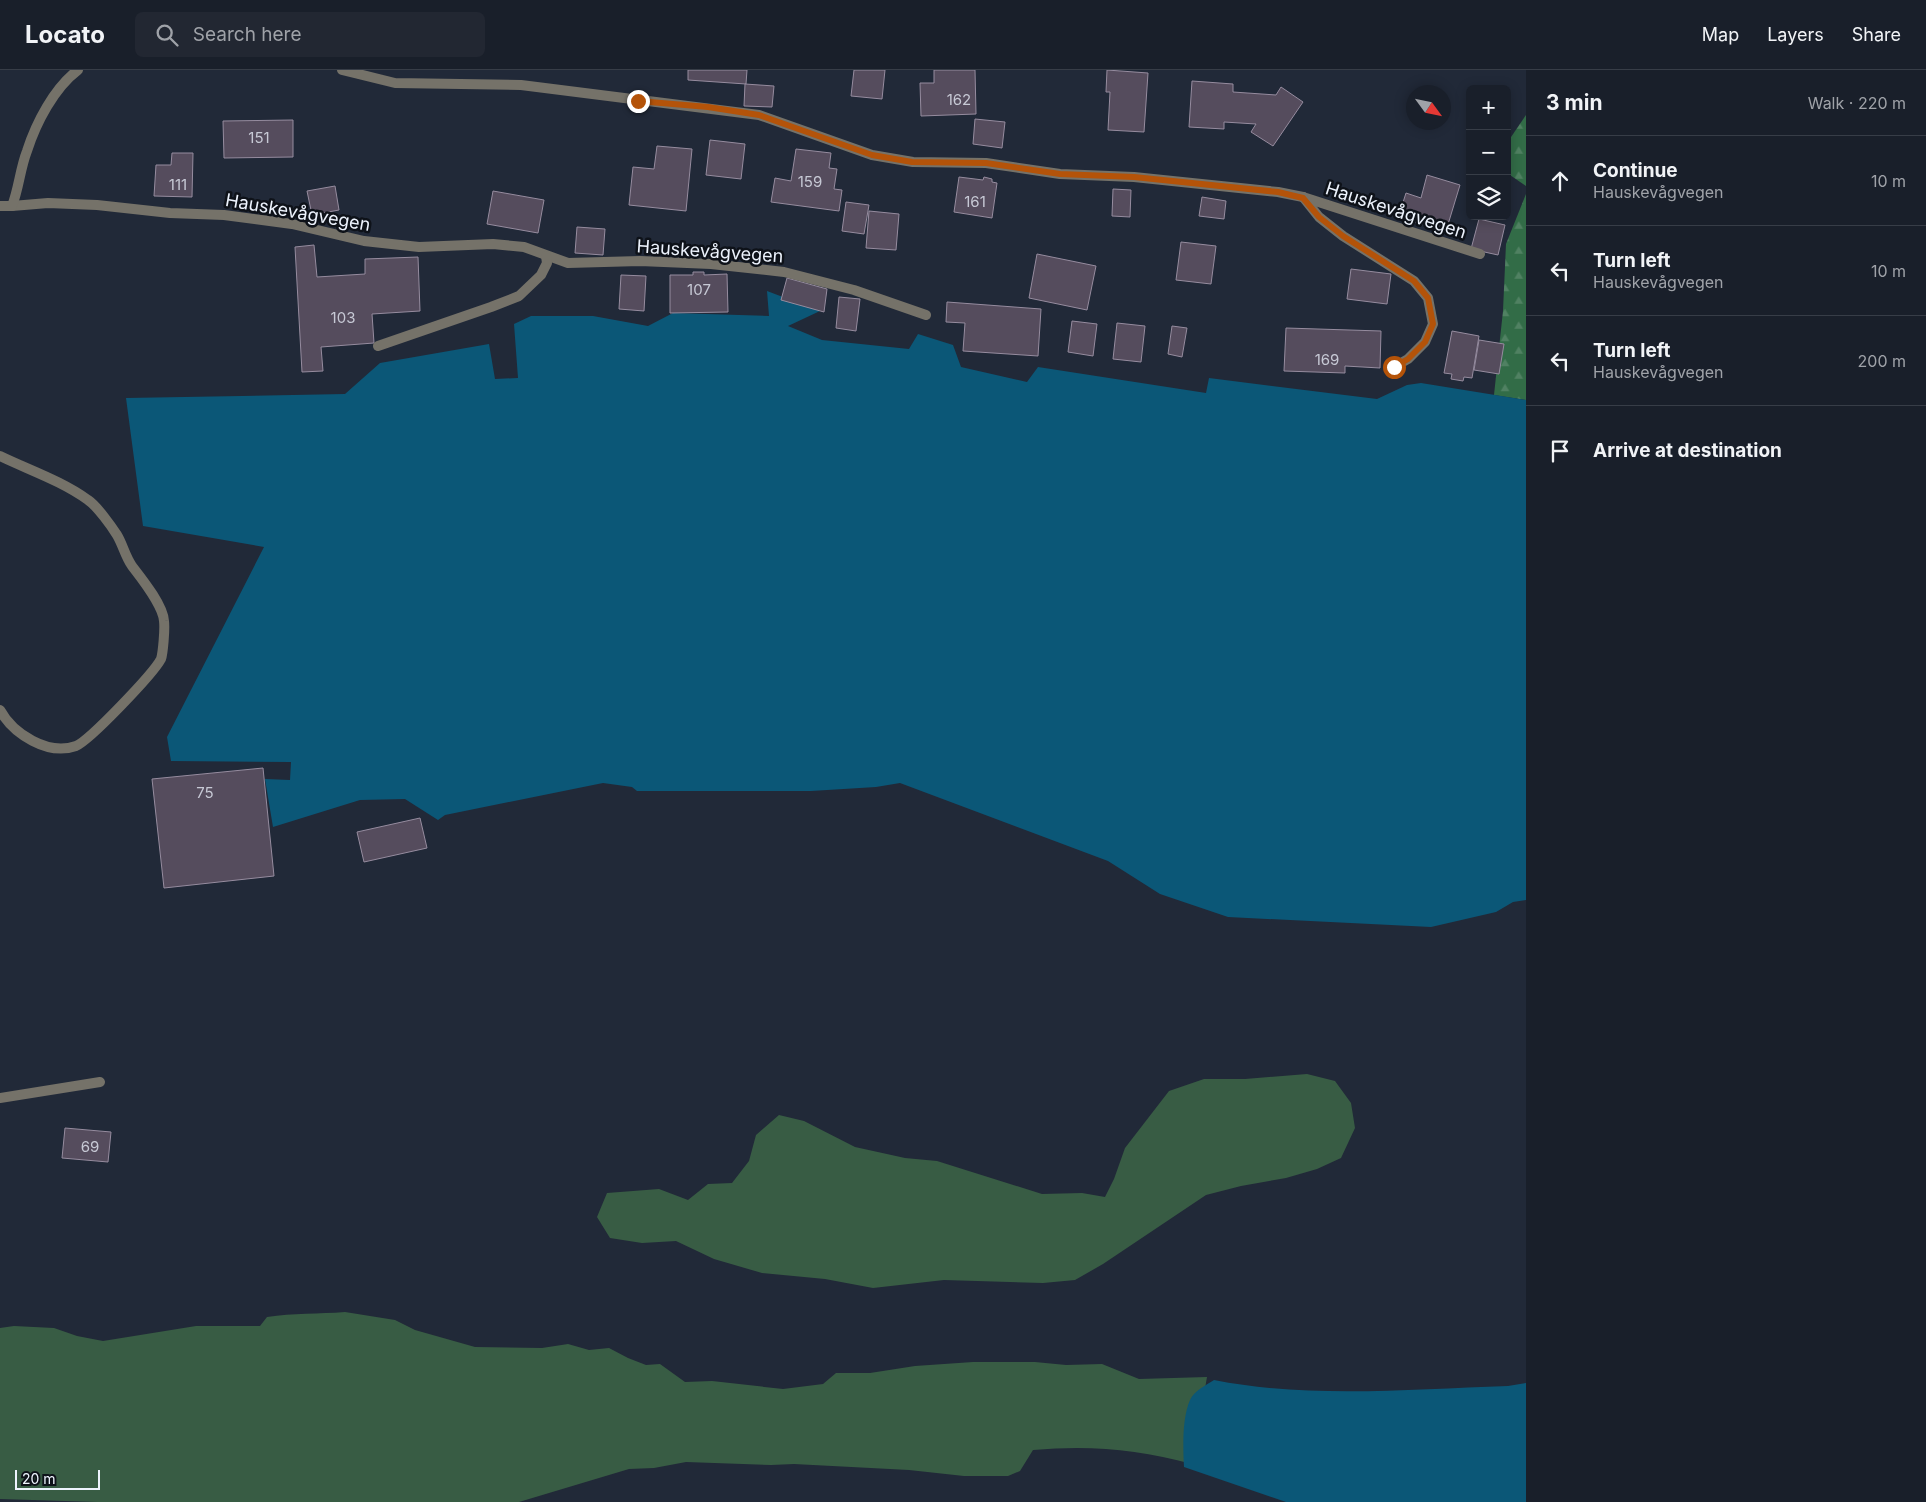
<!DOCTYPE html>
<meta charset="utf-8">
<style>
body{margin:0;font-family:Inter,sans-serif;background:#222732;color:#f1f3f6}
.controls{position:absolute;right:15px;top:15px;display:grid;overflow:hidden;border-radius:8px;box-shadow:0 2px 12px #0003}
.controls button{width:45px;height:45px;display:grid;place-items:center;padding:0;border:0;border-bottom:1px solid #373d47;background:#191f2a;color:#f1f3f6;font:25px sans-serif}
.compass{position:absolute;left:1406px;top:15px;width:45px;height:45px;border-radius:50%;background:#191f2a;box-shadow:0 2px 12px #0003;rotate:123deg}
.scale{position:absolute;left:15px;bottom:12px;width:85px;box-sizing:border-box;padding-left:5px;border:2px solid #edf3fd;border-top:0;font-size:14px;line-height:18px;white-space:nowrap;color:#edf3fd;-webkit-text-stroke:4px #0e1219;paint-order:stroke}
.stop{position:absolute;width:15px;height:15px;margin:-11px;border:4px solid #b45309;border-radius:50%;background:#fff}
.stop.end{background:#b45309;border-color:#fff;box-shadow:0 1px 5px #0008}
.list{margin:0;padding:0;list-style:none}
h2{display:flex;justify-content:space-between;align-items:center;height:65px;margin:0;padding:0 20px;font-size:21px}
h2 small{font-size:16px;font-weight:400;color:#9fa2a8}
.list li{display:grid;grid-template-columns:32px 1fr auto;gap:15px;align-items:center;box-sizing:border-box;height:90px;padding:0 20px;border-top:1px solid #373d47}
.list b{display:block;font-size:19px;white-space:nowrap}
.list p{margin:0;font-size:16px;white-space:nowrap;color:#9fa2a8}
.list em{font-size:16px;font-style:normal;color:#9fa2a8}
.icon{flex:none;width:28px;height:28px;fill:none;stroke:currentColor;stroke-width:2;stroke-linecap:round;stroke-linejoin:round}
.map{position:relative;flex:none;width:1526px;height:1432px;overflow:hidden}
header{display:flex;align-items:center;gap:30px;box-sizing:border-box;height:70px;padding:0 25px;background:#191f2a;border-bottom:1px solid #373d47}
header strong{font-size:24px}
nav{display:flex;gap:28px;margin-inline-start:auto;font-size:18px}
.search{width:350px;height:45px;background:#222732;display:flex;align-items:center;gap:12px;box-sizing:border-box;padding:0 18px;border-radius:8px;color:#9fa2a8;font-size:19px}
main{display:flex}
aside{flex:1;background:#191f2a}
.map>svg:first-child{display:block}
.grass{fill:#385c44}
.forest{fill:url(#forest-firs)}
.water{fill:#0b5777}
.building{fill:#554c5d;stroke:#968c9f}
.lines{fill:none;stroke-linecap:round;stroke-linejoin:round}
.service{stroke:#757269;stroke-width:10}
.minor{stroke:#757269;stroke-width:10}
.route{stroke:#b45309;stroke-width:6}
.labels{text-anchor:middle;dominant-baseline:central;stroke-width:5;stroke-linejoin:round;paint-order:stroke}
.number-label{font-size:15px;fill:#c7c9d5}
.street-label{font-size:18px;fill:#edf3fd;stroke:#0e1219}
</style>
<header>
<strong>Locato</strong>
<div class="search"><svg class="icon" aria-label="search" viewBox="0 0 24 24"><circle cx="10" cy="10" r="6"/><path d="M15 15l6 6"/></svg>Search here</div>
<nav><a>Map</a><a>Layers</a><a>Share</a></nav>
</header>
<main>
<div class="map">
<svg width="1526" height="1432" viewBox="0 0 1526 1432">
<defs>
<pattern id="forest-firs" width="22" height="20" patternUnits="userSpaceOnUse" patternTransform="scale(1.25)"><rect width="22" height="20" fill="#326c47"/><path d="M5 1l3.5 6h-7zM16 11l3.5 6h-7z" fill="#508162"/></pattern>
</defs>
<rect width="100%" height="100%" fill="#212938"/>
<g class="grass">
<path d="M1307 1004 1335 1011 1351 1033 1355 1058 1341 1088 1317 1099 1286 1108 1241 1116 1206 1125 1103 1194 1075 1210 1043 1213 944 1210 873 1218 825 1209 762 1203 714 1189 676 1171 642 1173 610 1168 597 1147 607 1123 659 1119 688 1130 708 1114 732 1113 749 1091 756 1065 779 1045 804 1051 855 1077 905 1088 937 1091 1042 1124 1082 1123 1105 1127 1114 1109 1125 1078 1169 1021 1204 1009H1245Z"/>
<path d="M345 1242 395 1250 415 1260 475 1277 542 1278 568 1274 589 1280 609 1278 628 1288 646 1295 660 1294 685 1312 712 1311 783 1319 823 1314 836 1303H870L915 1296 973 1292H1035L1066 1295 1102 1294 1139 1309 1207 1307 1192 1394C1138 1379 1089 1375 1033 1380L1020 1401 1008 1406H964L909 1400 794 1394 771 1395 686 1392 654 1398 629 1399 519 1432H97L0 1429V1258L14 1256 54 1258 77 1266 103 1271 196 1256H260L267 1247C293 1243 319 1244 345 1242Z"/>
</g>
<g class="forest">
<path d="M1526 45V116L1507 103V73Z"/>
<path d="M1526 124V330L1494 325 1503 241 1506 174Z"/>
</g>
<g class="water">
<path d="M767 221 820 241 788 256 822 270 909 279 918 264 953 275 961 297 1027 312 1038 297 1206 323 1209 308 1377 329 1407 315 1421 313 1526 330V830L1513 832 1496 842 1431 857 1228 847 1160 824 1108 791 900 713 876 717 811 721H637L632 717 603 713 445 745 438 750 405 729 360 730 273 757 265 709 290 710 291 692 171 691 167 667 264 477 143 456 126 328 345 324 380 293 489 274 495 309 518 308 514 254 531 246H593L648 256 673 243 769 246Z"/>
<path d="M1214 1310C1310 1329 1410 1319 1508 1316L1526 1313V1432H1286L1184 1397C1183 1378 1182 1348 1190 1330 1194 1321 1206 1315 1214 1310Z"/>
</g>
<g class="building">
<path d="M688 0H747L746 14 688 10Z"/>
<path d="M854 0H885L882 29 851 26Z"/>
<path d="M934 0H975L976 44 921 46 920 13H934Z"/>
<path d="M1107 0 1148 3 1144 62 1108 60 1110 22H1106Z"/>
<path d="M1192 11 1233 14V22L1276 25 1281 17 1303 32 1273 76 1251 62 1256 54 1224 52V59L1189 57Z"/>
<path d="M745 14 774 16 772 37 744 36Z"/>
<path d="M975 49 1005 52 1002 78 973 74Z"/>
<path d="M293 50V87L224 88 223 51Z"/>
<path d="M710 70 745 74 741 109 706 105Z"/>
<path d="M657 76 692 79 686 141 629 135 633 97 654 99Z"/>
<path d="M796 79 831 83 829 98 837 99 834 119 842 120 839 141 771 132 775 108 791 111Z"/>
<path d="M172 83H193L192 127 154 126 156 95H171Z"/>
<path d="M1427 105 1460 115 1446 161 1413 152 1414 150 1399 145 1406 123 1421 128Z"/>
<path d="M959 107 983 110 984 107 992 109V112L997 113 992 148 954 142Z"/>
<path d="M335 116 339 140 312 145 307 121Z"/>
<path d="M1113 119 1131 120 1130 147 1112 146Z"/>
<path d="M493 121 544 130 538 163 487 154Z"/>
<path d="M1202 127 1226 131 1224 149 1199 146Z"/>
<path d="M846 132 869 135 864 164 842 161Z"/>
<path d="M869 141 899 144 896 180 866 178Z"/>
<path d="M1479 149 1505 155 1498 185 1471 179Z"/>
<path d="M577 157 605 159 603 185 575 183Z"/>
<path d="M1181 172 1216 176 1211 214 1176 210Z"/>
<path d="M314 175 317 207 365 204V189L418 187 420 241 372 244 374 273 321 277 323 301 302 302 295 177Z"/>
<path d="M1037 184 1096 196 1087 240 1029 228Z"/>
<path d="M1351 199 1391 204 1387 234 1347 229Z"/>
<path d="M693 202H704V205L727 204 728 242 670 243V205H693Z"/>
<path d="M621 205 646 206 644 241 619 239Z"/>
<path d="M787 208 827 219 824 242 781 230Z"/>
<path d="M839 227 860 229 856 261 836 258Z"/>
<path d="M947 232 1041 239 1038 286 963 281 965 253 946 252Z"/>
<path d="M1072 251 1097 254 1093 286 1068 282Z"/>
<path d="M1117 253 1145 256 1141 292 1113 289Z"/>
<path d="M1172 256 1187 258 1182 287 1168 284Z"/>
<path d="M1286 258 1381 261 1380 298 1345 296V303L1284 301Z"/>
<path d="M1452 261 1479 266 1472 308 1464 307 1463 311 1451 309 1452 304 1444 303Z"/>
<path d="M1479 270 1504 274 1499 304 1474 300Z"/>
<path d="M263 698 274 806 164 818 152 709Z"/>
<path d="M420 748 427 778 364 792 357 762Z"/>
<path d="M65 1058 111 1062 108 1092 62 1088Z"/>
</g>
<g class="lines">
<g class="service">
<path d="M1303 127 1319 147 1343 166 1414 211 1428 228 1433 254 1425 272 1408 289 1394 297"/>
<path d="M1303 127 1480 184"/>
<path d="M12 136 48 133 97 135 170 143 224 145 292 154 364 171 419 177 493 174 524 177 568 193 640 191 711 194 784 202 854 220 926 245"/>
<path d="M378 276 491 237 519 226 541 205 547 193 546 186"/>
<path d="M0 386C29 400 62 411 88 430 97 436 112 457 117 465 123 475 125 486 132 496 142 509 163 535 164 551 165 559 163 583 161 589 153 604 90 670 76 676 48 686 13 664 0 640"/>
<path d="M0 1028 100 1012"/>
</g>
<g class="minor">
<path d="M342 0 395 13 521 15 759 45 872 85 913 92 986 93 1060 104 1134 107 1278 122 1303 127"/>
<path d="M0 136H12C19 118 20 99 27 81 36 53 54 18 78 0"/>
</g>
</g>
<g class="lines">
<path class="route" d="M638 31 708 37 759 45 872 85 912 92 986 93 1060 104 1134 107 1278 122 1303 128 1319 147 1343 166 1414 211 1428 228 1433 254 1425 272 1408 289 1394 297"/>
</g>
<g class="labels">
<g class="number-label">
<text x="959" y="29">162</text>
<text x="259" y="67">151</text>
<text x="810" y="111">159</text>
<text x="178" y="114">111</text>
<text x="975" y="131">161</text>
<text x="699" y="219">107</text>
<text x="343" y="247">103</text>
<text x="1327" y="289">169</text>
<text x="205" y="722">75</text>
<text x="90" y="1076">69</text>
</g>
<g class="street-label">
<text transform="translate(1396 140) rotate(18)">Hauskevågvegen</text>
<text transform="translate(298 142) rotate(10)">Hauskevågvegen</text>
<text transform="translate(710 181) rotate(4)">Hauskevågvegen</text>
</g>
</g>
</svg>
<div class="controls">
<button>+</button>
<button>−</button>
<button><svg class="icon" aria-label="layers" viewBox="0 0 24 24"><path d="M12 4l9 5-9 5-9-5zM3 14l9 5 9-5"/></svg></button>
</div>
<svg class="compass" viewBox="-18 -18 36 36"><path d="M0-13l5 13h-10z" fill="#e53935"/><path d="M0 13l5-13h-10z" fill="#9fa2a8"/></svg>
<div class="scale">20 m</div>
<div class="stop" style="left:1394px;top:297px"></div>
<div class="stop end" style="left:638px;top:31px"></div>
</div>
<aside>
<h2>3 min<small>Walk · 220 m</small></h2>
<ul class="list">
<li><svg class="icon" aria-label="ahead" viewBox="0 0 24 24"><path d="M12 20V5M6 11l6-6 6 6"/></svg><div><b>Continue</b><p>Hauskevågvegen</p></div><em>10 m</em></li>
<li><svg class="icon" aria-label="left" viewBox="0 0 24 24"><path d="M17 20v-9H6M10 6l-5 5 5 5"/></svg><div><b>Turn left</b><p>Hauskevågvegen</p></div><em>10 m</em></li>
<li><svg class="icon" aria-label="left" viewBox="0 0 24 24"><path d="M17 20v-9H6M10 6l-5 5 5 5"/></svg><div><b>Turn left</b><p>Hauskevågvegen</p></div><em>200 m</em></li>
<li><svg class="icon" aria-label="arrive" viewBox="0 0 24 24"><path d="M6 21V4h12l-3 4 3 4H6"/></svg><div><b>Arrive at destination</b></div></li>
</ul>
</aside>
</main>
